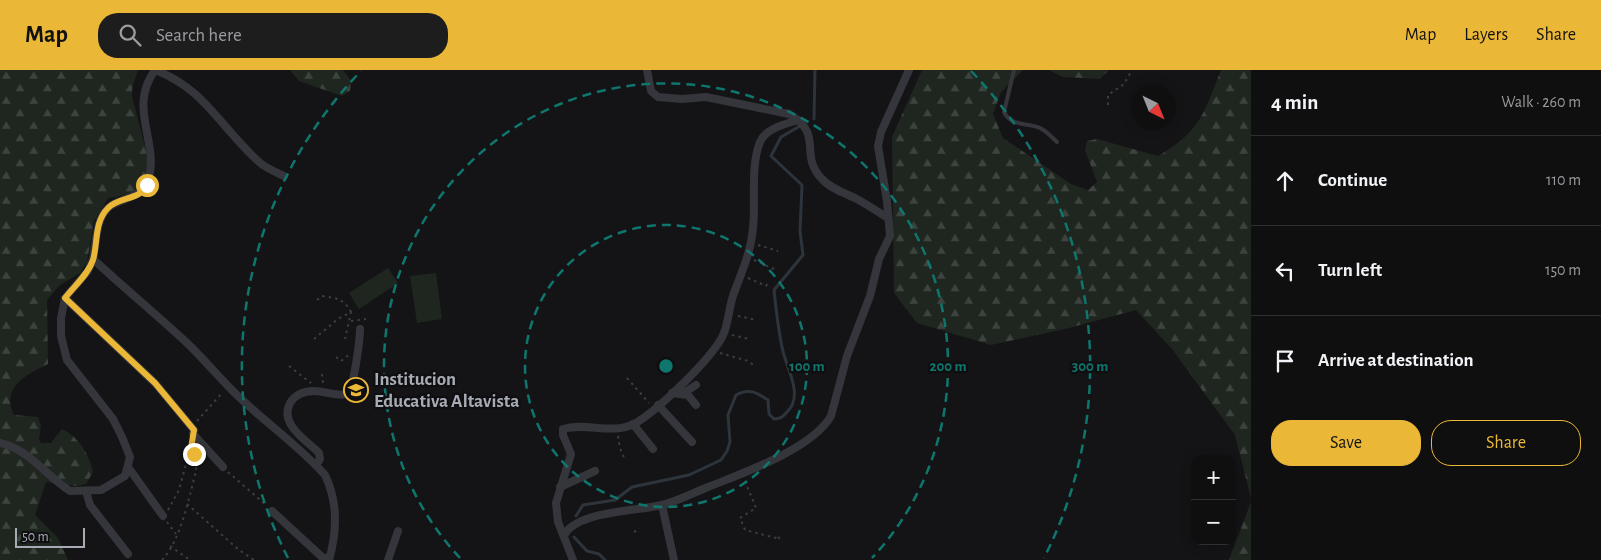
<!DOCTYPE html>
<meta charset="utf-8">
<style>
body{margin:0;font-family:"Alegreya Sans",sans-serif;background:#1d1d1e;color:#f1f3f6}
.controls{position:absolute;right:15px;bottom:15px;display:grid;overflow:hidden;border-radius:10px;box-shadow:0 2px 12px #0003}
.controls button{width:45px;height:45px;display:grid;place-items:center;padding:0;border:0;border-bottom:1px solid #2f2f30;background:#0f0f10;color:#f1f3f6;font:25px sans-serif}
.compass{position:absolute;left:1131px;top:15px;width:45px;height:45px;border-radius:50%;background:#0f0f10;box-shadow:0 2px 12px #0003;rotate:137deg}
.scale{position:absolute;left:15px;bottom:12px;width:70px;box-sizing:border-box;padding-left:5px;border:2px solid #a7abb6;border-top:0;font-size:14px;line-height:18px;white-space:nowrap;color:#a7abb6;-webkit-text-stroke:4px #0f0f11;paint-order:stroke}
.stop{position:absolute;width:15px;height:15px;margin:-11px;border:4px solid #ebb737;border-radius:50%;background:#fff}
.stop.end{background:#ebb737;border-color:#fff;box-shadow:0 1px 5px #0008}
.list{margin:0;padding:0;list-style:none}
h2{display:flex;justify-content:space-between;align-items:center;height:65px;margin:0;padding:0 20px;font-size:21px}
h2 small{font-size:16px;font-weight:400;color:#9b9c9f}
.list li{display:grid;grid-template-columns:32px 1fr auto;gap:15px;align-items:center;box-sizing:border-box;height:90px;padding:0 20px;border-top:1px solid #2f2f30}
.list b{display:block;font-size:19px;white-space:nowrap}
.list em{font-size:16px;font-style:normal;color:#9b9c9f}
.actions{display:flex;gap:10px;padding:15px 20px}
.actions a{flex:1;padding:11px 0;border:1px solid #ebb737;border-radius:20px;text-align:center;font-size:18px;color:#ebb737}
.actions .main{background:#ebb737;color:#111}
.icon{flex:none;width:28px;height:28px;fill:none;stroke:currentColor;stroke-width:2;stroke-linecap:round;stroke-linejoin:round}
.map{position:relative;flex:none;width:1251px;height:490px;overflow:hidden}
header{display:flex;align-items:center;gap:30px;box-sizing:border-box;height:70px;padding:0 25px;background:#ebb737;color:#111}
header strong{font-size:24px}
nav{display:flex;gap:28px;margin-inline-start:auto;font-size:18px}
.search{width:350px;height:45px;background:#1d1d1e;display:flex;align-items:center;gap:12px;box-sizing:border-box;padding:0 18px;border-radius:20px;color:#9b9c9f;font-size:19px}
main{display:flex}
aside{flex:1;background:#0f0f10}
.map>svg:first-child{display:block}
.forest{fill:url(#forest-firs)}
.pitch{fill:#1f2620}
.lines{fill:none;stroke-linecap:round;stroke-linejoin:round}
.stream{stroke:#2d343b;stroke-width:3}
.path{stroke:#3c3d42;stroke-width:2;stroke-dasharray:2.5 4;stroke-linecap:butt}
.lane{stroke:#35363b;stroke-width:4}
.street{stroke:#35363b;stroke-width:8}
.route{stroke:#ebb737;stroke-width:6}
.ring{fill:none;stroke:#0f766e;stroke-width:2.5;stroke-dasharray:9 6}
.labels{text-anchor:middle;dominant-baseline:central;stroke-width:4.5;stroke-linejoin:round;paint-order:stroke}
.poi-label{font-size:19px;font-weight:bold;fill:#a7abb6;stroke:#0f0f11;text-anchor:start}
.centre{fill:#0f766e;stroke:#0f0f11;stroke-width:2.5}
.ring-label{font-size:15px;text-anchor:middle;font-weight:bold;fill:#0f766e;stroke:#0f0f11;stroke-width:4.5;stroke-linejoin:round;paint-order:stroke}
</style>
<header>
<strong>Map</strong>
<div class="search"><svg class="icon" aria-label="search" viewBox="0 0 24 24"><circle cx="10" cy="10" r="6"/><path d="M15 15l6 6"/></svg>Search here</div>
<nav><a>Map</a><a>Layers</a><a>Share</a></nav>
</header>
<main>
<div class="map">
<svg width="1251" height="490" viewBox="0 0 1251 490">
<defs>
<pattern id="forest-firs" width="22" height="20" patternUnits="userSpaceOnUse" patternTransform="scale(1.25)"><rect width="22" height="20" fill="#1f2620"/><path d="M5 1l3.5 6h-7zM16 11l3.5 6h-7z" fill="#3d433e"/></pattern>
</defs>
<rect width="100%" height="100%" fill="#141416"/>
<g class="forest">
<path d="M0 0H138C136 7 132 16 132 23 131 28 135 36 136 42 146 83 165 122 108 128L94 151 87 192 80 203 60 215 47 230 48 294C27 304 0 318 14 345L38 347 41 356 39 369 41 373H51L62 359C79 367 89 384 93 402L86 414 76 416 46 412 35 445 58 468 68 490H0Z"/>
<path d="M290 0H343L351 11 350 21 342 26 299 11Z"/>
<path d="M922 0H1023L1001 22 993 44 1003 68 1071 114 1088 120 1097 112 1085 80 1087 71 1097 69 1158 86C1201 61 1204 43 1221 0H1251V428L1235 365 1172 279 1136 240 1069 258 991 275 917 253 894 223 892 67Z"/>
<path d="M1049 0H1109L1100 9 1063 7Z"/>
<path d="M1251 432V490H1229Z"/>
</g>
<g class="pitch">
<path d="M388 198 398 213 359 239 349 223Z"/>
<path d="M436 203 442 249 417 253 410 206Z"/>
</g>
<g class="lines">
<g class="stream">
<path d="M814 49 815 0"/>
<path d="M576 446 583 435 615 430 632 417 689 405 721 390 727 381 730 372 728 345 736 325C749 318 756 322 768 330L769 344 774 349C780 349 783 347 787 342 805 325 785 296 782 277 778 258 776 239 774 220L803 185 800 161 802 115 771 86 781 67 800 56"/>
<path d="M574 467 587 481 599 484 605 490"/>
</g>
<g class="path">
<path d="M1108 35V25L1124 14 1132 0"/>
<path d="M758 175 778 181"/>
<path d="M754 190 774 199"/>
<path d="M748 208 766 216 769 211"/>
<path d="M317 230 322 226C337 228 344 229 351 242"/>
<path d="M738 246 757 250"/>
<path d="M351 251 366 249"/>
<path d="M732 265 749 269"/>
<path d="M314 269 338 249 351 242 345 269"/>
<path d="M720 283 748 291 755 296"/>
<path d="M336 287 341 291 350 284"/>
<path d="M289 296 311 313"/>
<path d="M322 304 323 313"/>
<path d="M627 308 649 333"/>
<path d="M197 351 222 323"/>
<path d="M618 366 620 378 625 390"/>
<path d="M228 402 266 435"/>
<path d="M745 411 756 438 740 448 745 460 780 469 777 466"/>
<path d="M187 434 239 480 254 490"/>
<path d="M168 440 179 420 191 375"/>
<path d="M167 452 176 464"/>
<path d="M634 462 640 459"/>
<path d="M170 476 190 490"/>
<path d="M162 490C181 470 189 427 196 401V391L191 378"/>
</g>
<path class="lane" d="M1014 0 1004 42C1012 58 1030 52 1042 59 1048 63 1053 68 1057 72"/>
<g class="street">
<path d="M155 0C204 18 221 58 258 91 265 98 276 102 284 106"/>
<path d="M647 0 651 21 658 27 682 29 706 27 789 44C825 65 798 84 822 109 830 118 844 123 855 128 866 134 877 141 888 148"/>
<path d="M93 189C97 170 95 141 116 133 127 128 136 126 145 119 165 76 125 42 155 0"/>
<path d="M65 228 155 313 194 360"/>
<path d="M672 323 688 325 696 335"/>
<path d="M682 324 696 315"/>
<path d="M658 335 692 372"/>
<path d="M633 354 653 379"/>
<path d="M193 364 223 397"/>
<path d="M0 373C30 380 45 405 70 421L101 420 125 406 130 387 122 367 113 349 67 290 61 266V248L65 228 88 201 93 189C124 218 156 244 187 273 205 290 220 309 238 326 266 353 299 376 325 405 338 432 337 462 329 490"/>
<path d="M316 395 320 389 319 383C306 370 279 354 290 333 295 325 304 321 314 321 325 321 337 327 348 324 354 316 360 269 360 259"/>
<path d="M128 397 163 446"/>
<path d="M560 417 595 401"/>
<path d="M86 421 90 435 128 484"/>
<path d="M662 435 674 490"/>
<path d="M272 441 322 487 329 489"/>
<path d="M564 466C575 441 638 441 662 435 678 431 693 423 708 417 743 403 812 379 831 346L847 286 870 226 879 189 890 166 887 131 878 76 881 62 909 0"/>
<path d="M388 490 398 461"/>
<path d="M573 490 558 452 556 433 571 384 563 365V359C585 352 612 365 634 354 656 342 715 286 724 263 729 250 729 236 734 223 742 201 751 182 753 158 756 131 750 97 760 72 766 58 786 54 798 50"/>
</g>
</g>
<g class="lines">
<path class="route" d="M147 115C141 130 118 127 108 138 94 152 98 173 93 190 88 205 74 216 65 228L155 313 194 360 191 378 194 384"/>
</g>
<g class="ring">
<circle cx="666" cy="296" r="141"/>
<path d="M460 488A282 282 0 1 1 872 488"/>
<path d="M288 488A424 424 0 0 1 361 1M971 1A424 424 0 0 1 1044 488"/>
</g>
<defs>
<symbol id="school-ring" viewBox="-11 -11 22 22"><circle r="9.5" fill="#0f0f11" stroke="#ebb737" stroke-width="1.5"/><path d="M0-5L7-2L0 1L-7-2ZM-4 1L0 2.5L4 1V4Q0 6-4 4Z" fill="#ebb737"/></symbol>
</defs>
<g fill-rule="evenodd">
<use href="#school-ring" x="342" y="306" width="28" height="28"/>
</g>
<g class="labels">
<g class="poi-label">
<text x="374" y="309">Institucion<tspan x="374" dy="22">Educativa Altavista</tspan></text>
</g>
</g>
<circle cx="666" cy="296" r="8" class="centre"/>
<g class="ring-label">
<text x="807" y="301">100 m</text>
<text x="948" y="301">200 m</text>
<text x="1090" y="301">300 m</text>
</g>
</svg>
<div class="controls">
<button>+</button>
<button>−</button>
</div>
<svg class="compass" viewBox="-18 -18 36 36"><path d="M0-13l5 13h-10z" fill="#e53935"/><path d="M0 13l5-13h-10z" fill="#9b9c9f"/></svg>
<div class="scale">50 m</div>
<div class="stop" style="left:147px;top:115px"></div>
<div class="stop end" style="left:194px;top:384px"></div>
</div>
<aside>
<h2>4 min<small>Walk · 260 m</small></h2>
<ul class="list">
<li><svg class="icon" aria-label="ahead" viewBox="0 0 24 24"><path d="M12 20V5M6 11l6-6 6 6"/></svg><div><b>Continue</b></div><em>110 m</em></li>
<li><svg class="icon" aria-label="left" viewBox="0 0 24 24"><path d="M17 20v-9H6M10 6l-5 5 5 5"/></svg><div><b>Turn left</b></div><em>150 m</em></li>
<li><svg class="icon" aria-label="arrive" viewBox="0 0 24 24"><path d="M6 21V4h12l-3 4 3 4H6"/></svg><div><b>Arrive at destination</b></div></li>
</ul>
<div class="actions"><a class="main">Save</a><a>Share</a></div>
</aside>
</main>
